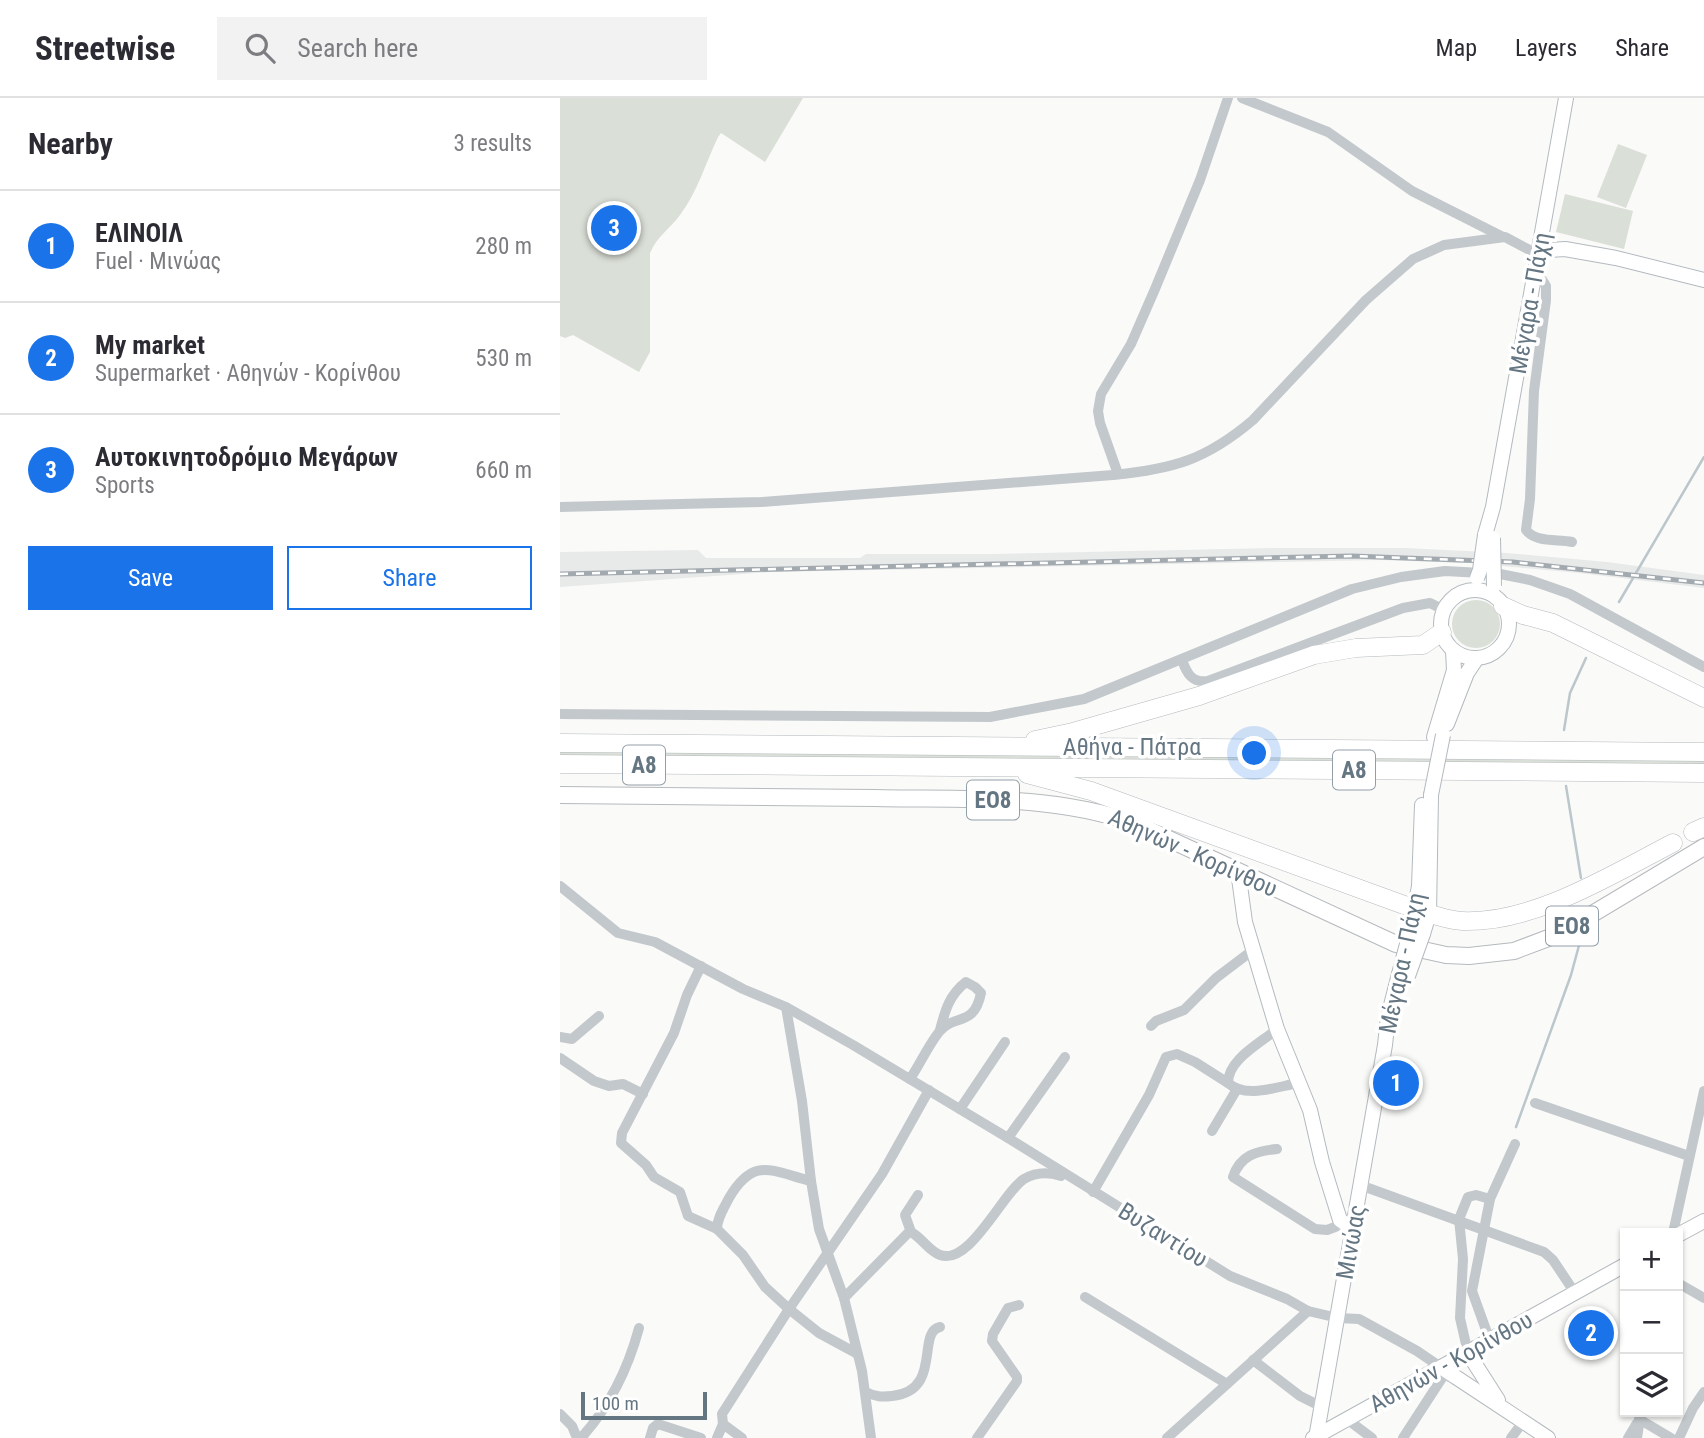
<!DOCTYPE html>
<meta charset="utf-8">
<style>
body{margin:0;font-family:"Roboto Condensed",sans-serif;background:#f2f2f3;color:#2b2b33}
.controls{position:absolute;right:21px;bottom:21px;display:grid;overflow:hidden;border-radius:0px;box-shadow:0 2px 5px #0004}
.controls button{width:63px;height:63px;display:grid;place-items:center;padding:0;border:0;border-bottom:2px solid #e1e1e2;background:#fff;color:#2b2b33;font:35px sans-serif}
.scale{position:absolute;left:21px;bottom:18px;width:126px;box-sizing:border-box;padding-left:7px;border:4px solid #657683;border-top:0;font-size:19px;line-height:24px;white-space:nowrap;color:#657683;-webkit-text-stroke:5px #fff;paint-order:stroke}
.you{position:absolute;left:695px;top:656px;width:24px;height:24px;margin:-18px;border:5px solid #fff;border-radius:50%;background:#1a73e8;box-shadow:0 0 0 10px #1a73e833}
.badge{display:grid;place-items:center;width:46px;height:46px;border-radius:50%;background:#1a73e8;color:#fff;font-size:23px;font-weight:700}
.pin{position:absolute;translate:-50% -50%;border:4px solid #fff;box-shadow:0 2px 7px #0006}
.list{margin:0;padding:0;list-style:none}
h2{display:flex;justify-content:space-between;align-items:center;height:91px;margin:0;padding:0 28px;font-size:30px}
h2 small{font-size:23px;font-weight:400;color:#7c7c81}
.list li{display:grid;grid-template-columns:46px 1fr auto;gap:21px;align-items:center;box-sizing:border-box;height:112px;padding:0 28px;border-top:2px solid #e1e1e2}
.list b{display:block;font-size:26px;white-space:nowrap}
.list p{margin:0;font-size:23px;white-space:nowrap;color:#7c7c81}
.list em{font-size:23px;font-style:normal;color:#7c7c81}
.actions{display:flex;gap:14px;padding:21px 28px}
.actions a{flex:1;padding:16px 0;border:2px solid #1a73e8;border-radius:0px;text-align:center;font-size:24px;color:#1a73e8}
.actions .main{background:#1a73e8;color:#fff}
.icon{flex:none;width:38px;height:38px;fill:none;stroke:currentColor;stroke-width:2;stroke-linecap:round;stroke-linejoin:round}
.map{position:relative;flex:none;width:1144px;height:1340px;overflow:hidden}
header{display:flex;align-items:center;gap:42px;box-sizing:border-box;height:98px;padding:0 35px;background:#fff;border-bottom:2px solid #e1e1e2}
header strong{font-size:33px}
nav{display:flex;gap:38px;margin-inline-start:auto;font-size:24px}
.search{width:490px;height:63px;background:#f2f2f3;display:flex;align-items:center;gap:18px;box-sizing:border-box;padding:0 24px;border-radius:0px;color:#7c7c81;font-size:26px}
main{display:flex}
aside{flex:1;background:#fff}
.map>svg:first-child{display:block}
.built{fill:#e8e9e9}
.green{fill:#dadfd7}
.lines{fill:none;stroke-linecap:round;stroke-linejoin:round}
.stream{stroke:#bbc7cb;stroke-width:2.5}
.secondary-casing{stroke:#b3babf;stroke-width:16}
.primary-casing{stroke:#b5babe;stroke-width:18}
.highway-casing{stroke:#b4b9bd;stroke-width:19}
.street{stroke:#c3c8cc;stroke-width:10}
.secondary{stroke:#fff;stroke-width:14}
.primary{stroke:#fff;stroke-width:16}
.highway{stroke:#fff;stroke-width:18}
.rail-casing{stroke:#a2aab0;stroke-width:5}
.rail{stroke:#fff;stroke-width:2.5;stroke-dasharray:8;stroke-linecap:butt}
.secondary-bridge-casing{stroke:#b3babf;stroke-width:16;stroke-linecap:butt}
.secondary-bridge{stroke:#fff;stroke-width:14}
.labels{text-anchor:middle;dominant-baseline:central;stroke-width:7;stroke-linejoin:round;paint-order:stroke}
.shield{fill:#fff;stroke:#939fa8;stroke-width:2}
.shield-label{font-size:23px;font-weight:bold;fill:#657683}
.street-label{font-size:24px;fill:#657683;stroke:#fff}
</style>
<header>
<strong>Streetwise</strong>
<div class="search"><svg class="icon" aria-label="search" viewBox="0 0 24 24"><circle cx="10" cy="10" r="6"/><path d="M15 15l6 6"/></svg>Search here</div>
<nav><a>Map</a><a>Layers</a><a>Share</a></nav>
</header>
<main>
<aside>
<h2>Nearby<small>3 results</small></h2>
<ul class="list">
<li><span class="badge">1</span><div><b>ΕΛΙΝΟΙΛ</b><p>Fuel · Μινώας</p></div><em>280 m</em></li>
<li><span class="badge">2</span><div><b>My market</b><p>Supermarket · Αθηνών - Κορίνθου</p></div><em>530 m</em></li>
<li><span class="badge">3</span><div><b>Αυτοκινητοδρόμιο Μεγάρων</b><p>Sports</p></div><em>660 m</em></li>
</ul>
<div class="actions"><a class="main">Save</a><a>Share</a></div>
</aside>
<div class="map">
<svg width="1144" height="1340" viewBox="0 0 1144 1340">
<rect width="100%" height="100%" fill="#fafaf8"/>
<path class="built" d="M716 450H845L946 455 1047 464 1144 477V490L1019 475 910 465 819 462 211 474 0 489V454L138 452 146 460H300L306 456H437Z"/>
<g class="green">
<path d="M0 0H243L205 64 161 35 158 39C146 64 137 95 120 117 109 132 98 137 90 155V254L79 274 13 237 5 240 0 238Z"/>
<path d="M1058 46 1087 57 1066 110 1037 99Z"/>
<path d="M1005 96 1073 113 1064 151 996 134Z"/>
<circle cx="916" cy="526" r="24"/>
<path d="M0 653 1144 662V666L0 658Z"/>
</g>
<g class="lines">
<g class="stream">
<path d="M1059 504 1144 359"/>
<path d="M1004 632 1010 595 1026 560"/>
<path d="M1006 688 1021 780"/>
<path d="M956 1029 1011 877 1021 840"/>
</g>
<defs>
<g id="secondary">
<path d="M979 157 989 152 1005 151 1056 160 1144 182"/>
<path d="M925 437 933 409 1006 0"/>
<circle cx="915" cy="526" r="34"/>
<path d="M887 626 907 575 917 560"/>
<path d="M874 639 894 572 893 553"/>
<path d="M678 773 685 824 717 931 750 1012 762 1064 780 1122 793 1131"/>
<path d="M851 831 859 788 862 707"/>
<path d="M863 836 869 816 871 697"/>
<path d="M1118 1137 1144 1123"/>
<path d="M908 1255 938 1302"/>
<path d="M882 1270 988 1340"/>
<path d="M753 1340 1065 1167"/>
<path d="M756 1340 825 947 828 919 839 876"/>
</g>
<path id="primary" d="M0 697C105 698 210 699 315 700 403 702 489 696 574 725L836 846 886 857 909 858 954 853 999 836 1144 749"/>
<g id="highway">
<path d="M943 508 963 517 993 525 1144 600"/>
<path d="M475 642 513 634 639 598 754 557 796 550 863 547 882 534"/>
<path d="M0 645 1144 654"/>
<path d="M0 666 1144 675"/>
<path d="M467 676 531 693 855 811C870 816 886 822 902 823 973 826 1051 777 1113 745"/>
<path d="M1133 734 1144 729"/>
</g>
</defs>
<use href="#secondary" class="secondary-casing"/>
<use href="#primary" class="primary-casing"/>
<use href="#highway" class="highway-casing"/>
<g class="street">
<path d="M682 0 768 34 852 93 943 139"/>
<path d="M976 172 986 188V202L974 293 970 401 966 432C976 445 997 441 1012 444"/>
<path d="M558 376 540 325 538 313 541 296 571 246 595 191 640 82 668 0"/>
<path d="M0 409 201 404 553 377C613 371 646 362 693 322L806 202 853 161 884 147 945 139 979 157"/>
<path d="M622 562C627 576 632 585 648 583L843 510 870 505 884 512"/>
<path d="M0 616 430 619 524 601 792 491 841 479 885 473 940 476 970 482 1010 496 1144 569"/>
<path d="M0 788 58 835 95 844 183 891 226 909 242 1003 251 1083 259 1131 284 1200 302 1273 311 1340"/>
<path d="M141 868 127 897 114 935 62 1035 61 1045 86 1067 94 1079 120 1094 128 1118 157 1131"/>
<path d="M226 909 293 947 448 1040 670 1178 727 1201 748 1213 778 1220 799 1221 857 1253 882 1270"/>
<path d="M591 928 596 923 624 912 656 880 693 852"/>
<path d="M717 931C701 945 668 961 668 985 686 1001 716 989 738 985"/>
<path d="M0 939 12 941 39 918"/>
<path d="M0 960 34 983 49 988 63 986 83 996"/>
<path d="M350 981C360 966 368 948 379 934 394 915 414 930 421 895L415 889 406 884C389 897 385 913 380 932"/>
<path d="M975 1005 1129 1058"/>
<path d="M400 1011 445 944"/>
<path d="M652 1033 677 991"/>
<path d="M448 1040 505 959"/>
<path d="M717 1051C697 1053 680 1057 673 1079L755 1131 767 1132 783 1126"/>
<path d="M251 1083C211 1073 194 1058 169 1100 164 1110 157 1120 157 1131L183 1157 205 1189 229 1211 259 1235 296 1255"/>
<path d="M800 1087 984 1154 993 1162 1015 1195"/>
<path d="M533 1094 589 997 606 959 617 956 635 964 668 985"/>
<path d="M351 1134 345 1117 358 1097"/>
<path d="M1113 1135 1144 993"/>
<path d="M1118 1185 1144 1200"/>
<path d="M525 1199 667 1286"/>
<path d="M284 1200 348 1135 351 1134C362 1140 369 1153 380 1157 410 1168 443 1094 464 1081 476 1074 489 1074 501 1078"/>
<path d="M930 1243 912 1193 930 1101"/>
<path d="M908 1255 900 1220 903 1161 899 1121 908 1099 916 1097 930 1101 955 1046"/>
<path d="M693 1262 740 1298 762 1309"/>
<path d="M306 1294C315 1299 322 1299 332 1298 383 1293 356 1234 380 1229"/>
<path d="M0 1316 12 1328 17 1340"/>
<path d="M1079 1321 1111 1340"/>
<path d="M788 1322 812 1340"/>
<path d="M21 1340C50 1308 68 1271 79 1230"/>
<path d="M90 1340 93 1330 98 1326 141 1340"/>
<path d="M157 1340 163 1326"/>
<path d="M182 1340 163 1326 162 1316 229 1211 322 1076 369 992"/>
<path d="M417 1340 457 1283V1279L432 1243 433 1236 448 1210 459 1207"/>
<path d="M607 1340 748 1213"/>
<path d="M843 1340 882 1280 885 1277 892 1280"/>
<path d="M951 1340 963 1324"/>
<path d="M1068 1340 1077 1325"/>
<path d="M1077 1340 1081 1314"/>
<path d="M1119 1340 1133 1310 1144 1294"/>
</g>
<use href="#secondary" class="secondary"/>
<use href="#primary" class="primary"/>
<use href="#highway" class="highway"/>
<defs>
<path id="rail" d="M0 476 792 458 953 464 1144 485"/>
</defs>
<use href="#rail" class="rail-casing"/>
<use href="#rail" class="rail"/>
<defs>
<g id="secondary-bridge">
<path d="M933 440 934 488"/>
<path d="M917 480 920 472 925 437"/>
<path d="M871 697 883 637"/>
<path d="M839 876 851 831"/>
<path d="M848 878 863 836"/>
</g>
</defs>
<use href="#secondary-bridge" class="secondary-bridge-casing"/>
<use href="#secondary-bridge" class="secondary-bridge"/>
</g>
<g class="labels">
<g class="shield">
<rect x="63" y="647.5" width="42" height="39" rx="5"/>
<rect x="773" y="652.5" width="42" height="39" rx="5"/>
<rect x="407" y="682.5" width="52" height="39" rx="5"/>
<rect x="986" y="808.5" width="52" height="39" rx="5"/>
</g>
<g class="shield-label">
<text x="84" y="667">Α8</text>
<text x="794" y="672">Α8</text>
<text x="433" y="702">ΕΟ8</text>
<text x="1012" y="828">ΕΟ8</text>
</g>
<g class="street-label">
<text transform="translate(970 205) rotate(-80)">Μέγαρα - Πάχη</text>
<text x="572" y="649">Αθήνα - Πάτρα</text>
<text transform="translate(633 755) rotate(24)">Αθηνών - Κορίνθου</text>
<text transform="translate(842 865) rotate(-78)">Μέγαρα - Πάχη</text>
<text transform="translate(603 1137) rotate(32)">Βυζαντίου</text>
<text transform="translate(791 1144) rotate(-80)">Μινώας</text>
<text transform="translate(891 1264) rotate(-29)">Αθηνών - Κορίνθου</text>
</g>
</g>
</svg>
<div class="controls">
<button>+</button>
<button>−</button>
<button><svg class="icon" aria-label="layers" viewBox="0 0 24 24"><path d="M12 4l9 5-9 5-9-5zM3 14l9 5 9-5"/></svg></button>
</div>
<div class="scale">100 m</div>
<div class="you"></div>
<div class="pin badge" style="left:836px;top:985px">1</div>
<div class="pin badge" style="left:1031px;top:1235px">2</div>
<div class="pin badge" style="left:54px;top:130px">3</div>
</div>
</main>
